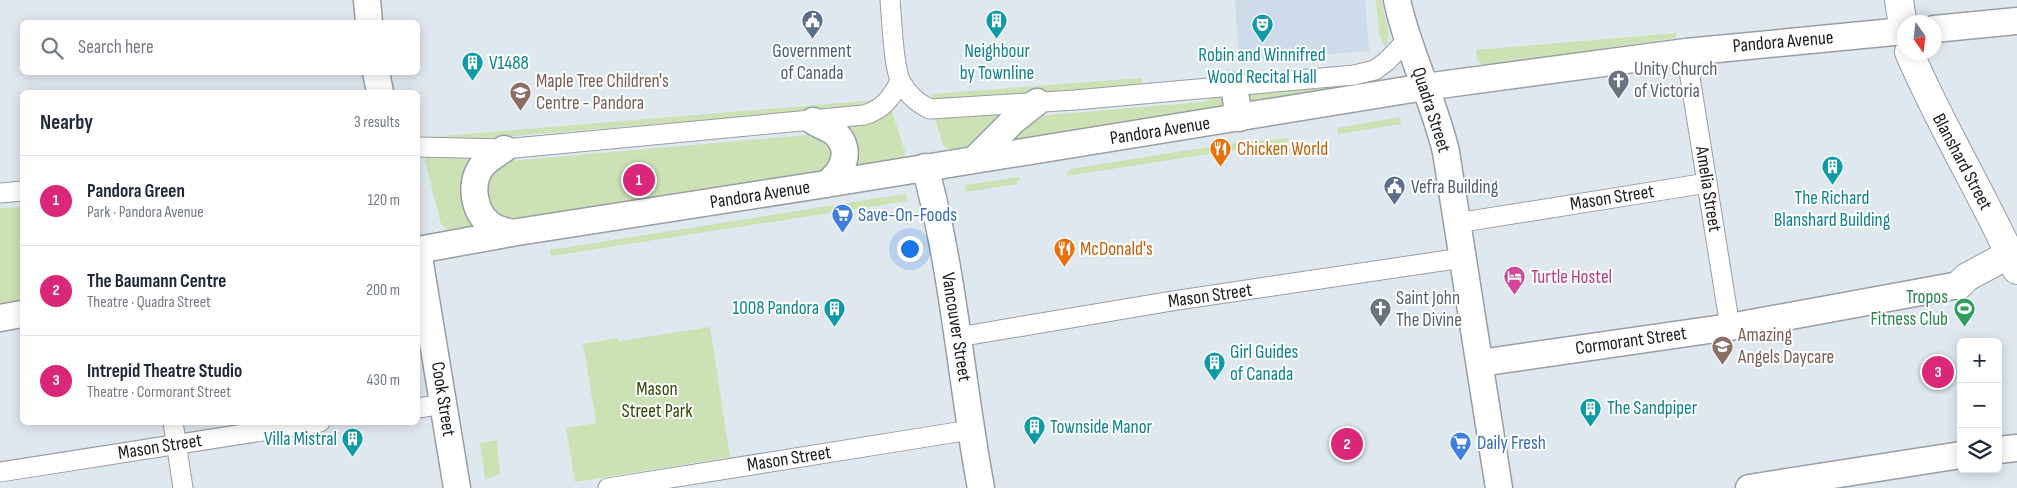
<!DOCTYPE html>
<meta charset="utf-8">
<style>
body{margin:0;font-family:"Sofia Sans Condensed",sans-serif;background:#f2f2f3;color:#1f2937}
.controls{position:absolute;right:15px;bottom:15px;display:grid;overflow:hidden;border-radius:8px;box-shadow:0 2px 12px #0003}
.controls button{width:45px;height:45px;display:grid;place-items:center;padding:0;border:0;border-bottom:1px solid #e0e1e3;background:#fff;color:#1f2937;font:25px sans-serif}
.compass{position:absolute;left:1897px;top:15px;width:45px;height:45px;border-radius:50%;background:#fff;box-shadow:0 2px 12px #0003;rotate:166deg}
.you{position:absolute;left:909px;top:248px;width:18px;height:18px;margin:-12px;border:4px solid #fff;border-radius:50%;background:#1a73e8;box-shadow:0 0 0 8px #1a73e833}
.badge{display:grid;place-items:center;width:32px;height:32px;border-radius:50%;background:#db2777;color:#fff;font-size:16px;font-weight:700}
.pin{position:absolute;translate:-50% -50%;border:2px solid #fff;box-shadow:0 1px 5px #0006}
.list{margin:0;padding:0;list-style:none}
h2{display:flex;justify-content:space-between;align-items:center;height:65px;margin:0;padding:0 20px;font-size:21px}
h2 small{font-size:16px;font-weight:400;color:#747a83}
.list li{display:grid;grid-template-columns:32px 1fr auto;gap:15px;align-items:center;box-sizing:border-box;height:90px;padding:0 20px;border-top:1px solid #e0e1e3}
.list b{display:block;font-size:19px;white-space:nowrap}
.list p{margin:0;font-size:16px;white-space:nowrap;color:#747a83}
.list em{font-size:16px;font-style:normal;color:#747a83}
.icon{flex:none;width:28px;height:28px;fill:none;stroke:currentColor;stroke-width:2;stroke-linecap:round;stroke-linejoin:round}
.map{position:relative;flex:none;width:2017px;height:488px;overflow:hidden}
.search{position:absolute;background:#fff;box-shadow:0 2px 12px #0003;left:20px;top:20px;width:400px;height:55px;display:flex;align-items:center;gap:12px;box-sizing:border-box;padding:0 18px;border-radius:8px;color:#747a83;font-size:19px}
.panel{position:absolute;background:#fff;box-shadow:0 2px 12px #0003;left:20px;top:90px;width:400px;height:335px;border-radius:8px}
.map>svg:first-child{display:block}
.built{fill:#cedbe8}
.green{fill:#cce2b5}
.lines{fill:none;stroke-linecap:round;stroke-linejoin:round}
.street-casing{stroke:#979ea5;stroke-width:21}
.secondary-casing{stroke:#979ea5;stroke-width:29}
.primary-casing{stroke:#979ea5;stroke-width:30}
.street{stroke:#fff;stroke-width:19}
.secondary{stroke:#fff;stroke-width:26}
.primary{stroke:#fff;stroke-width:28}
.labels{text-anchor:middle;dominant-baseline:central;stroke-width:4;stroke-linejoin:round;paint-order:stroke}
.street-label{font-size:19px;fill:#1a1d1f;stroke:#fff}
.service-label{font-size:19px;fill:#4e5e75;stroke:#fff}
.culture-label{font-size:19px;fill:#0d838f;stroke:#fff;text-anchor:start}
.worship-label{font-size:19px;fill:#5b616d;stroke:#fff;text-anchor:start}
.education-label{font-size:19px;fill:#785e54;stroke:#fff;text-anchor:start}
.food-label{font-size:19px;fill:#c56008;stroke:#fff;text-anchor:start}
.shop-label{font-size:19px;fill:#366cbe;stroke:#fff;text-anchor:start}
.hotel-label{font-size:19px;fill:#b23c85;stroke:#fff;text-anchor:start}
.leisure-label{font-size:19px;fill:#27864d;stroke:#fff;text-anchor:end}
.park-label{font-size:19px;fill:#2e4700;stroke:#fff}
</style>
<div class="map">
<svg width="2017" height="488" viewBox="0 0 2017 488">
<rect width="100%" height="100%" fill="#e0e8ef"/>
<path class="built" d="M1235 0H1365L1369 51 1239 61Z"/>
<g class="green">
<path d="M1376 0H1381C1384 17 1392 32 1386 48L1379 35Z"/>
<path d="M1676 33V38L1483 66 1477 60 1476 50Z"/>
<path d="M1142 78V85L931 101 932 94Z"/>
<path d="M1343 83 1344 87 1251 108 1246 92Z"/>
<path d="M1219 95 1223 96 1229 109 999 144 1037 116 1202 102Z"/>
<path d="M875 100 861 107 430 143V137Z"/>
<path d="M891 109 905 151 904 160 850 172 840 125Z"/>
<path d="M1007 111 974 148 954 151 944 147 934 116Z"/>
<path d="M1400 117 1401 124 1338 134 1337 128Z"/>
<path d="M818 134 836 147 827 171 513 224 493 215 483 185 486 178 509 161Z"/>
<path d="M1288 138 1289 142 1066 176 1070 169 1227 144Z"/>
<path d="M476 155 482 227 449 234 448 230 441 224 425 161 427 156 434 158Z"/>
<path d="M1019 177 1020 180 1017 181V184L966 192 965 185Z"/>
<path d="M904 194H906L907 201 551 256 550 250Z"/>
<path d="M22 207V301L0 304V208Z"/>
<path d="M710 327 730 457 575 482 566 428 596 423 583 344 618 338 619 341Z"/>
<path d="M497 440 500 474 485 480 480 443Z"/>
</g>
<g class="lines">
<defs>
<g id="street">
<path d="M890 0C892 19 893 67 901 82 908 95 917 103 930 109L1075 100 1354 75 1375 70 1387 61 1408 39"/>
<path d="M1686 52 1730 327"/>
<path d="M418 147 504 149 864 115C882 110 892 98 900 81"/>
<path d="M0 193 22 191"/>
<path d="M1457 223 1707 183"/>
<path d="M958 337 1172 301 1462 258"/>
<path d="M418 408 444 404"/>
<path d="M173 422 183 488"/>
<path d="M0 472 320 422"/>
<path d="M608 488 970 430"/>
</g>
<g id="secondary">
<path d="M367 0 369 22"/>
<path d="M1397 0C1408 52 1434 100 1446 152L1499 488"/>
<path d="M1934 29 2017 21"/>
<path d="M376 72 380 92"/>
<path d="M1234 86 1239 118"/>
<path d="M813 121C819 125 828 128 834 132 854 149 843 172 826 184"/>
<path d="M504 149C497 154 488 159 482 166 468 184 474 218 496 228 500 230 506 231 511 233"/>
<path d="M975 159 1013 121 1037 102"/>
<path d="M925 167C954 272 961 382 981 488"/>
<path d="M418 250 511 233 826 184 1425 87 1686 52 1904 31"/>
<path d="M418 251 457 488"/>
<path d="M0 318 22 314"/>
<path d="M1480 363 1730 327 1959 285"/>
<path d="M1998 450 2017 448"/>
<path d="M1749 488 1961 455"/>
</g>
<g id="primary">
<path d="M1899 0 1904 33"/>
<path d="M1909 52C1941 127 1984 196 2017 270"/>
<path d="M1959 285 1967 277 2010 254"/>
</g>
</defs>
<use href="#street" class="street-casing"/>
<use href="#secondary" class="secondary-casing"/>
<use href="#primary" class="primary-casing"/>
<use href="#street" class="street"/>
<use href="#secondary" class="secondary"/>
<use href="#primary" class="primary"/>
</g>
<defs>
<symbol id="civic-pin" viewBox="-11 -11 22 30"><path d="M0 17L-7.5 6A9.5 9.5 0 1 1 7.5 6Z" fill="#5c6f8a" stroke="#fff"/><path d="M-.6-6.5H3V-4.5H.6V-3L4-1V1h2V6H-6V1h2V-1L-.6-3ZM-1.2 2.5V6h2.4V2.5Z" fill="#fff"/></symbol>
<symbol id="building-pin" viewBox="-11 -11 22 30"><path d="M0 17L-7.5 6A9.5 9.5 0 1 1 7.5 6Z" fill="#0f9aa8" stroke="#fff"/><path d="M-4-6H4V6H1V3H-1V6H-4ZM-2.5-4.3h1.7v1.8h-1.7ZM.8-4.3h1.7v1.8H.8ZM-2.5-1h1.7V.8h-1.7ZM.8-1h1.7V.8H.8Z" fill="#fff"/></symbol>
<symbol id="theatre-pin" viewBox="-11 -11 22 30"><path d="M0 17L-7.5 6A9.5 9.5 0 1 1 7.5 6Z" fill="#0f9aa8" stroke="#fff"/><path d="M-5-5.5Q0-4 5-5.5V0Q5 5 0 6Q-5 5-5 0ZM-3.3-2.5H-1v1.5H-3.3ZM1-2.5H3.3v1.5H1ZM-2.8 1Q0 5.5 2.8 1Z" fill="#fff"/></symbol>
<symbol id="church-pin" viewBox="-11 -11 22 30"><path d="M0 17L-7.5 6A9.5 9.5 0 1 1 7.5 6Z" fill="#6b7280" stroke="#fff"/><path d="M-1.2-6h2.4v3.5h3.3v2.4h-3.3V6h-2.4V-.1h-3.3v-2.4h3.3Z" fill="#fff"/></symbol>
<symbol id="school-pin" viewBox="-11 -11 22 30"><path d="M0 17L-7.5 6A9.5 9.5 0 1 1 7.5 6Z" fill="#8d6e63" stroke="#fff"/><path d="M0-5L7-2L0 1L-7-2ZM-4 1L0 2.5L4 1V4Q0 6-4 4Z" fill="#fff"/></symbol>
<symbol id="restaurant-pin" viewBox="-11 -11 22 30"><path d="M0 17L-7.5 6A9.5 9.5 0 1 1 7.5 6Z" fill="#e8710a" stroke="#fff"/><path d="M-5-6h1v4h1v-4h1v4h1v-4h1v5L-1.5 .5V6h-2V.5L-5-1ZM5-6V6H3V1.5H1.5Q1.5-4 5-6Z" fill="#fff"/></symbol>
<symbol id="supermarket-pin" viewBox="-11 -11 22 30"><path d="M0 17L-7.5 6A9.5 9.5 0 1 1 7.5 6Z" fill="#3f7fe0" stroke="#fff"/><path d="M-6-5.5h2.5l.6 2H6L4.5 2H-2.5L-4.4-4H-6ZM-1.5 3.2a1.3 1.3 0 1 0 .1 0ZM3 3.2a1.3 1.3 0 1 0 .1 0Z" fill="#fff"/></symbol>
<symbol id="hotel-pin" viewBox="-11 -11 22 30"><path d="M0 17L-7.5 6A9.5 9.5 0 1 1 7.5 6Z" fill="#d1479c" stroke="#fff"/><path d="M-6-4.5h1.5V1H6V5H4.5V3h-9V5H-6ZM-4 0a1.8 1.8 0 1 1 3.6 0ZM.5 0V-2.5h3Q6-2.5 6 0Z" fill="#fff"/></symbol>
<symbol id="stadium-pin" viewBox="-11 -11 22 30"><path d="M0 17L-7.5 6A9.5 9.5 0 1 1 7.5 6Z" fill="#2e9e5b" stroke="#fff"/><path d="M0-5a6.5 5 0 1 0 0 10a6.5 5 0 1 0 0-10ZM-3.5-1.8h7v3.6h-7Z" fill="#fff"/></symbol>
</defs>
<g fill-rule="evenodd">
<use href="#civic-pin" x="800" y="8" width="25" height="34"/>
<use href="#building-pin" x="984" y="8" width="25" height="34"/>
<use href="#theatre-pin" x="1250" y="12" width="25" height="34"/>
<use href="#building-pin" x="460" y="50" width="25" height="34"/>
<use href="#church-pin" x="1606" y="68" width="25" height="34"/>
<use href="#school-pin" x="508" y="80" width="25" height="34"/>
<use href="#restaurant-pin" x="1208" y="136" width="25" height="34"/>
<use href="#building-pin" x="1820" y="154" width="25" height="34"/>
<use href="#civic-pin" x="1382" y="174" width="25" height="34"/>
<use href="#supermarket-pin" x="830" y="202" width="25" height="34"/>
<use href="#restaurant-pin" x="1052" y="236" width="25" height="34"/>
<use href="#hotel-pin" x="1502" y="264" width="25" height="34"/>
<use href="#building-pin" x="822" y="296" width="25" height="34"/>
<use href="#stadium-pin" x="1952" y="296" width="25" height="34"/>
<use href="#church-pin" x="1368" y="296" width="25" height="34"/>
<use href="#school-pin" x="1710" y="334" width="25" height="34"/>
<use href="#building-pin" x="1202" y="350" width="25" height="34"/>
<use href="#building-pin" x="1578" y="396" width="25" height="34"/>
<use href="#building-pin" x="1022" y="414" width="25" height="34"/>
<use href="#building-pin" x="340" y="426" width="25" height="34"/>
<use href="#supermarket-pin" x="1448" y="430" width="25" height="34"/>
</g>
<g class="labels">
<g class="street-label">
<text transform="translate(1783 42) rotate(-5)">Pandora Avenue</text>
<text transform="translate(1431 110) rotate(72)">Quadra Street</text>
<text transform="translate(1160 131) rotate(-9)">Pandora Avenue</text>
<text transform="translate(1962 162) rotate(62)">Blanshard Street</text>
<text transform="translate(1708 189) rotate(81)">Amelia Street</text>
<text transform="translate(760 195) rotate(-9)">Pandora Avenue</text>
<text transform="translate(1612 198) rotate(-9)">Mason Street</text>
<text transform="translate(1210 296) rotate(-8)">Mason Street</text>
<text transform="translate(956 327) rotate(81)">Vancouver Street</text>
<text transform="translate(1631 341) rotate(-8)">Cormorant Street</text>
<text transform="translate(443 399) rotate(81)">Cook Street</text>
<text transform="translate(160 447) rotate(-9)">Mason Street</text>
<text transform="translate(789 459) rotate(-9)">Mason Street</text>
</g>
<g class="service-label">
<text x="812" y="51">Government<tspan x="812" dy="22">of Canada</tspan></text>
<text x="1411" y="187" text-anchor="start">Vefra Building</text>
</g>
<g class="culture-label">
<text x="997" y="51" text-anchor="middle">Neighbour<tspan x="997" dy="22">by Townline</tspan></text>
<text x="1262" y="55" text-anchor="middle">Robin and Winnifred<tspan x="1262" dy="22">Wood Recital Hall</tspan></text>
<text x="489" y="63">V1488</text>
<text x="1832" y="198" text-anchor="middle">The Richard<tspan x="1832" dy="22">Blanshard Building</tspan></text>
<text x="819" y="308" text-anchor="end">1008 Pandora</text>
<text x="1230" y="352">Girl Guides<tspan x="1230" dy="22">of Canada</tspan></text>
<text x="1607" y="408">The Sandpiper</text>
<text x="1050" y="427">Townside Manor</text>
<text x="337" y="439" text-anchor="end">Villa Mistral</text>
</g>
<g class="worship-label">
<text x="1634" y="69">Unity Church<tspan x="1634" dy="22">of Victoria</tspan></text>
<text x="1396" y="298">Saint John<tspan x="1396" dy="22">The Divine</tspan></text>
</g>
<g class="education-label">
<text x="536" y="81">Maple Tree Children's<tspan x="536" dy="22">Centre - Pandora</tspan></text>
<text x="1738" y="335">Amazing<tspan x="1738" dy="22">Angels Daycare</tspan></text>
</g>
<g class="food-label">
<text x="1237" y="149">Chicken World</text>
<text x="1080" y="249">McDonald's</text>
</g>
<g class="shop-label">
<text x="858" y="215">Save-On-Foods</text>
<text x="1477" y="443">Daily Fresh</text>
</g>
<g class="hotel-label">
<text x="1531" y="277">Turtle Hostel</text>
</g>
<g class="leisure-label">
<text x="1948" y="297">Tropos<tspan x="1948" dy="22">Fitness Club</tspan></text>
</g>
<g class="park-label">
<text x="657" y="389">Mason<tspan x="657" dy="22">Street Park</tspan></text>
</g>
</g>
</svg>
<div class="controls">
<button>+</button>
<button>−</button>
<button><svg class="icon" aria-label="layers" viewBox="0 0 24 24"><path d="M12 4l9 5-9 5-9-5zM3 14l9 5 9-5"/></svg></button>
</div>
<svg class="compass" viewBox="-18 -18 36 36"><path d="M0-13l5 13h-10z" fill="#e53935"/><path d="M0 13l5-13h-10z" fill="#747a83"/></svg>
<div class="you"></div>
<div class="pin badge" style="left:639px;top:180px">1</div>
<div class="pin badge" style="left:1347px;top:444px">2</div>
<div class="pin badge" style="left:1938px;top:372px">3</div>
<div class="search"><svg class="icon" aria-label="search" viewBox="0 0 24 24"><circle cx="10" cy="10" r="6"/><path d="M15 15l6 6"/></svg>Search here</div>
<section class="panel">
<h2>Nearby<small>3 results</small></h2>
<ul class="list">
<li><span class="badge">1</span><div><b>Pandora Green</b><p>Park · Pandora Avenue</p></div><em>120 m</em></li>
<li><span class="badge">2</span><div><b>The Baumann Centre</b><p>Theatre · Quadra Street</p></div><em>200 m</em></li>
<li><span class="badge">3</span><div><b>Intrepid Theatre Studio</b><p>Theatre · Cormorant Street</p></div><em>430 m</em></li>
</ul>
</section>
</div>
